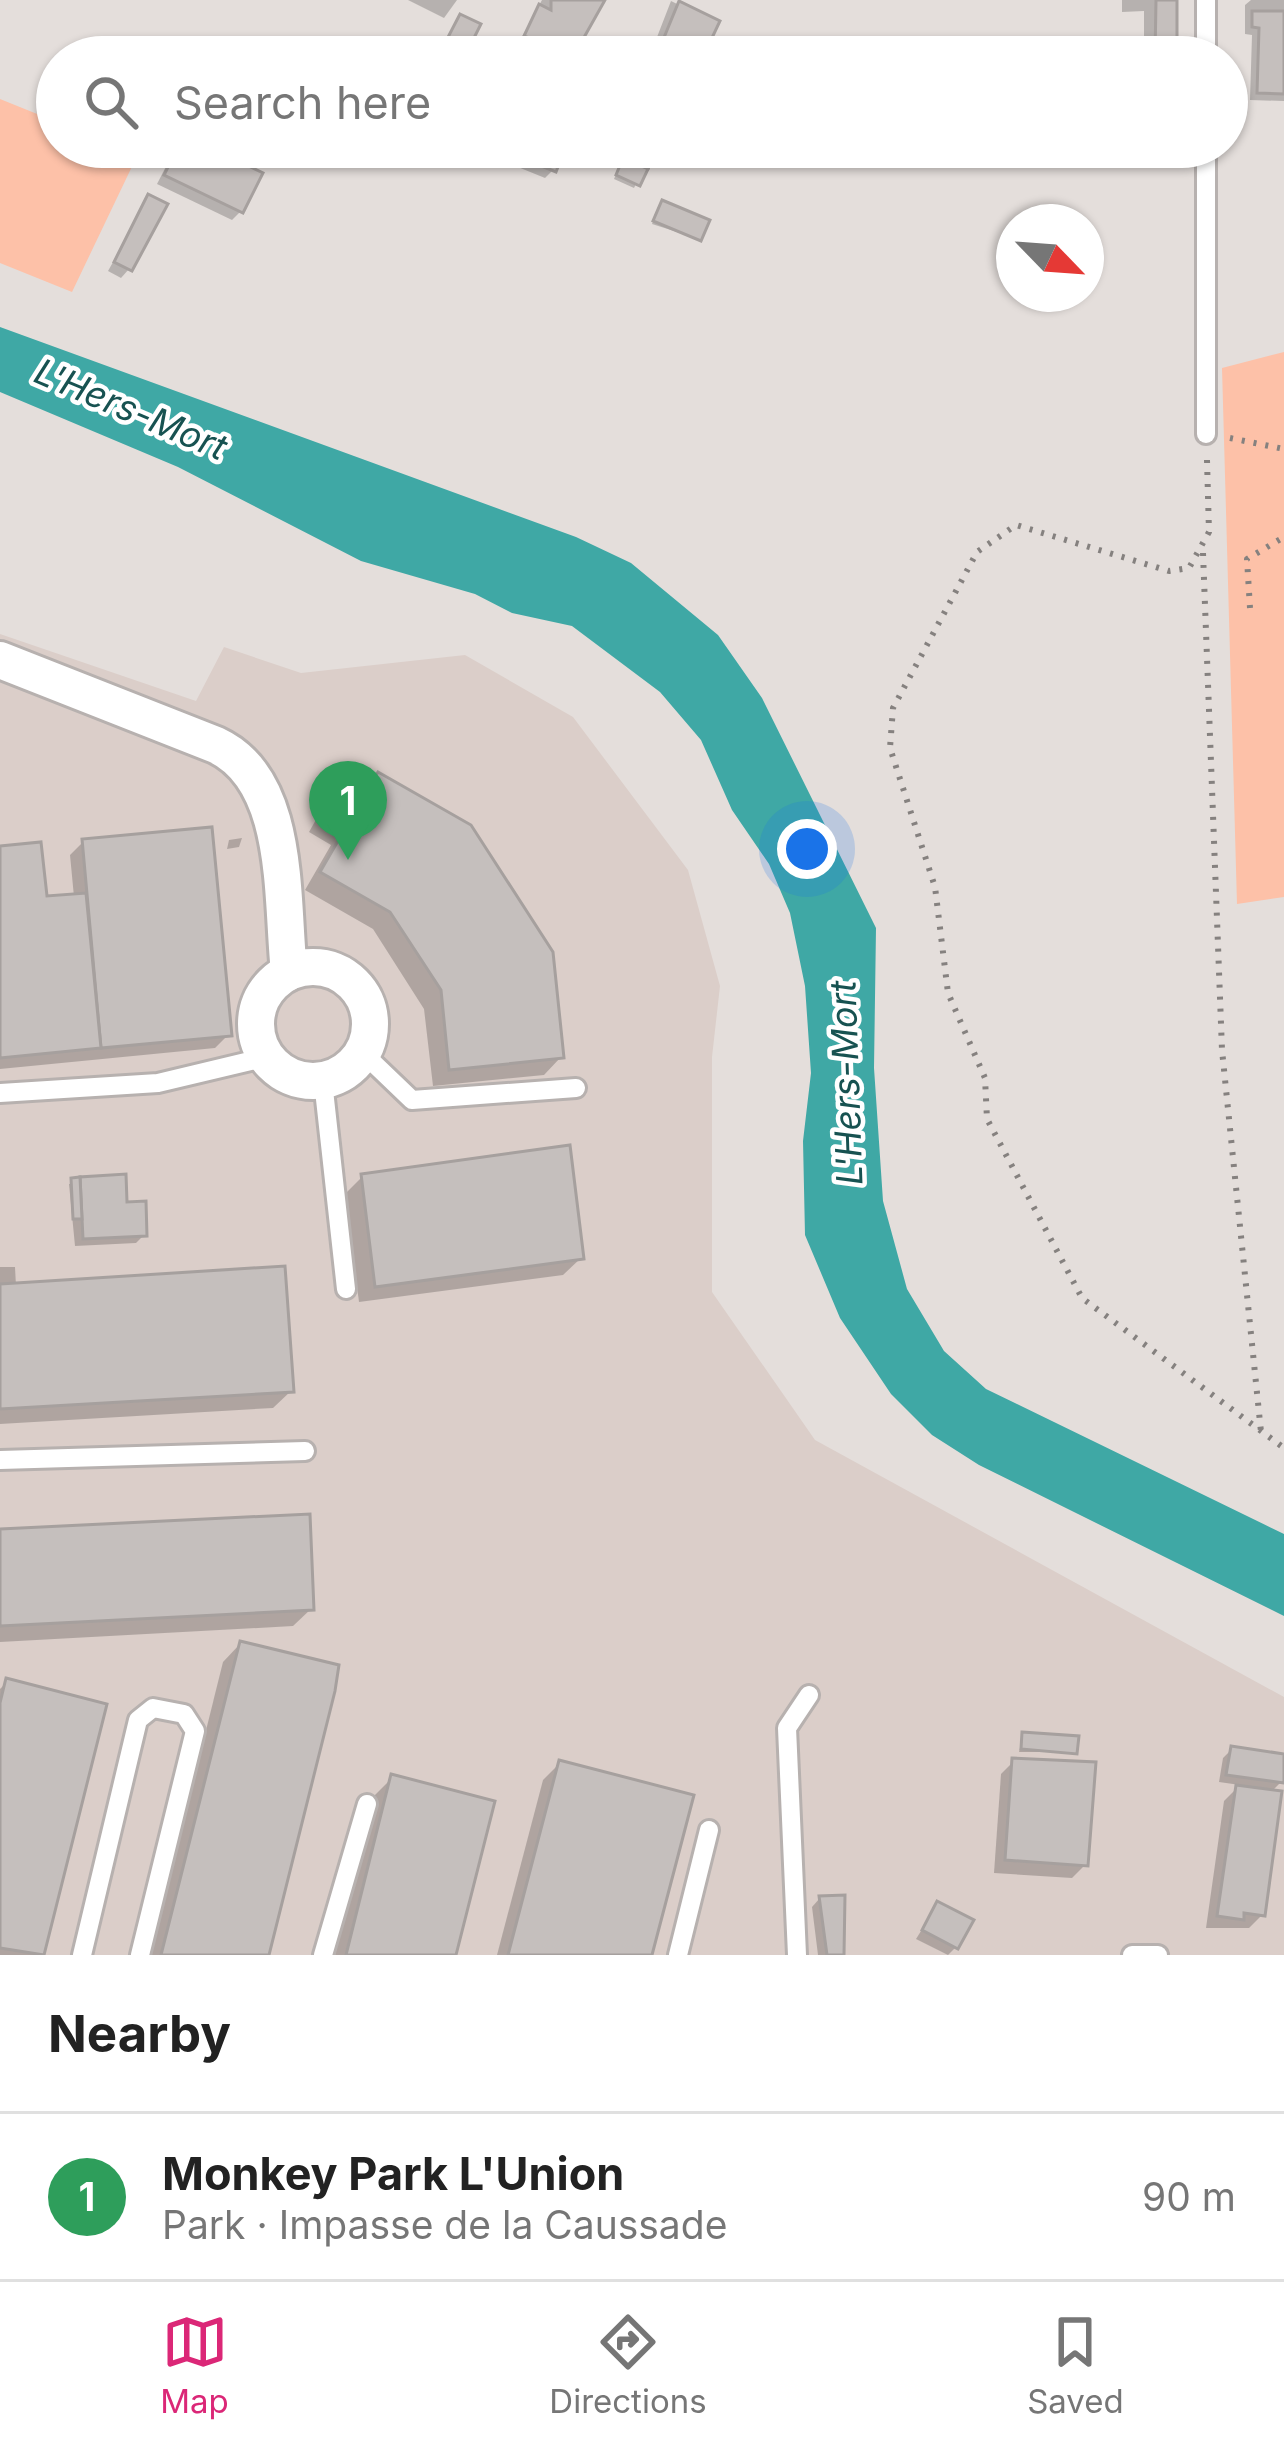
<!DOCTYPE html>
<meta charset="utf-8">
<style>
body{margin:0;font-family:Inter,sans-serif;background:#f6f6f6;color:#222}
.compass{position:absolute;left:996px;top:204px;width:108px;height:108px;border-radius:50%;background:#fff;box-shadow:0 3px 9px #0004;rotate:115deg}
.you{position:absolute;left:807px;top:849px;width:42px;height:42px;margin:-30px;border:9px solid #fff;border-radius:50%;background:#1a73e8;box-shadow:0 0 0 18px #1a73e833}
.badge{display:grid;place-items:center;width:78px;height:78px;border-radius:50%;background:#db2777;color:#fff;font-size:39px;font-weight:700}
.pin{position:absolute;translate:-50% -99px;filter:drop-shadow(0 3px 6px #0008)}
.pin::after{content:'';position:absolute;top:63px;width:42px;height:36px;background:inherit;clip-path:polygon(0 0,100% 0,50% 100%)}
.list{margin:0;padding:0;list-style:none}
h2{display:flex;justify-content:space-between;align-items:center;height:156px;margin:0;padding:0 48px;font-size:51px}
h2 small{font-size:39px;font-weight:400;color:#767676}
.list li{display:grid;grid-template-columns:78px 1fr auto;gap:36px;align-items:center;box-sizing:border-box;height:168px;padding:0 48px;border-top:3px solid #e0e0e0}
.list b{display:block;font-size:45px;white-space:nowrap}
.list p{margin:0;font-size:39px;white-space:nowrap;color:#767676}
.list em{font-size:39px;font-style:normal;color:#767676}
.icon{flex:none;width:66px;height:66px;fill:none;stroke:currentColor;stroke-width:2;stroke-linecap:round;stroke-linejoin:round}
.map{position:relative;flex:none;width:1284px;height:1955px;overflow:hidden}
.search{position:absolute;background:#fff;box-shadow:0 3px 9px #0004;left:36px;right:36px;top:36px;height:132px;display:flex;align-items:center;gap:30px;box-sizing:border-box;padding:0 42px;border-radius:66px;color:#767676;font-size:45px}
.sheet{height:324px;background:#fff}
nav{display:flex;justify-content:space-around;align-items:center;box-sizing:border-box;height:168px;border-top:3px solid #e0e0e0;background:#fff;font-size:33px;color:#767676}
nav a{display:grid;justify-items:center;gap:6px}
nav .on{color:#db2777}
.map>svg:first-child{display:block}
.built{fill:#dbcec9}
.green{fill:#fdc1a8}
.water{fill:#3fa8a5}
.shadow{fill:#0003}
.building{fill:#c5bfbd;stroke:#a6a09e;stroke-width:3}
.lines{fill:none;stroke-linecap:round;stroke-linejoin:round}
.lane-casing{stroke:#b7b1af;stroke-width:24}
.street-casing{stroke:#b7b1af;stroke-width:42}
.path{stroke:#85817f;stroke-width:6;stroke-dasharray:3 9;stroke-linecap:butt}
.lane{stroke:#fff;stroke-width:18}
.street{stroke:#fff;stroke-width:36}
.labels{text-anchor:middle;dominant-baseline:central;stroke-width:9;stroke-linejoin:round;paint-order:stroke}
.water-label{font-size:36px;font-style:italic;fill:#175251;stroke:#fff}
</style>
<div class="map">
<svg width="1284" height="1955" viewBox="0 0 1284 1955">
<rect width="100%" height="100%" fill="#e4dedb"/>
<path class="built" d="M0 634 196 701 224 647 301 673 465 655 573 717 688 870 720 986 712 1057V1292L815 1440 1284 1697V1955H0Z"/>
<g class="green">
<path d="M0 99 57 122V147H120L138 154 72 292 0 263Z"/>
<path d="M1284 352V897L1237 904 1222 368Z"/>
</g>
<path class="water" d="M0 327 576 537 631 563 718 635 762 698 876 928 874 1068 883 1201 907 1289 944 1351 986 1389 1284 1534V1616L979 1465 932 1435 891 1394 840 1318 805 1235 803 1141 811 1073 805 986 790 913 769 864 732 810 701 740 660 692 572 626 512 613 475 594 361 561 178 467 0 392Z"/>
<g class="shadow">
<path d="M408 0H457L444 18Z"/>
<path d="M542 0H601L570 57H544L518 44Z"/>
<path d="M1122 0H1174V57H1128L1129 44 1144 41V11L1122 12Z"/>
<path d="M1251 0H1284V101L1250 100 1252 35 1245 34V5Z"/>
<path d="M671 1 716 23 700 57H643L652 50Z"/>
<path d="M176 147H203L241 211 232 220 157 184Z"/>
<path d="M468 147H524L553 170 545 178Z"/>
<path d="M628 147 652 151 634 188 614 179Z"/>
<path d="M1107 147H1145V159L1106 162Z"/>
<path d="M149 198 129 269 121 278 108 271Z"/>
<path d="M659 207 699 239 652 224Z"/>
<path d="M351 771 561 1057 544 1075 433 1086 424 1009 373 929 305 890 331 845 309 832 334 788Z"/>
<path d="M242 838 239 847 227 849 229 840Z"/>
<path d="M83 842 228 1035 215 1048 0 1069V849L45 899 74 897 70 855Z"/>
<path d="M362 1177 581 1258 563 1275 359 1302 345 1194Z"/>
<path d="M123 1178 125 1205 144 1235 136 1243 75 1246 69 1184Z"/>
<path d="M0 1267H15L16 1286 291 1391 273 1408 0 1424Z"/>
<path d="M0 1532 311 1609 293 1626 0 1642Z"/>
<path d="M240 1644 265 1955H150L223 1662Z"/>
<path d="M7 1682 103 1706 41 1955H0V1689Z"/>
<path d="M1023 1735 1074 1752H1019Z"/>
<path d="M1232 1749 1284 1757 1281 1782 1270 1793 1262 1915 1249 1928H1206L1224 1801 1240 1785 1219 1782 1223 1758Z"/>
<path d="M1014 1761 1086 1864 1072 1878 994 1873 1001 1774Z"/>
<path d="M560 1763 649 1955H497L543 1780Z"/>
<path d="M392 1778 453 1955H335L375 1795Z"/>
<path d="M820 1898H842L841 1955H818L812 1907Z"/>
<path d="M938 1904 956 1947 948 1955 916 1939Z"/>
</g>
<g class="building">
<path d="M551 0H605L573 57 524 36 539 4 551 10Z"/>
<path d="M1156 0H1177V57H1155Z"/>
<path d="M679 1 720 21 703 57H656Z"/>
<path d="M1252 11H1284V94L1257 93 1259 28 1252 27Z"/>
<path d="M460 14 481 24 467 52 446 41Z"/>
<path d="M178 147H210L263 173 243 213 164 175Z"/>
<path d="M495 147H531L561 159 556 172Z"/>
<path d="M628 147 656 150 648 169 623 158Z"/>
<path d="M1108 147H1148V161L1108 160Z"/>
<path d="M623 158 648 169 640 186 616 175Z"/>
<path d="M148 194 168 204 132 271 114 262Z"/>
<path d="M662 200 710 220 701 241 653 221Z"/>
<path d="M351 767 373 780 378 772 471 825 553 952 564 1058 449 1070 441 990 390 912 320 872 346 827 324 814Z"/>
<path d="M212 827 232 1036 101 1048 82 839Z"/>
<path d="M41 842 47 896 86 893 101 1048 0 1058V846Z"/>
<path d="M570 1145 584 1259 375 1287 361 1174Z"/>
<path d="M126 1174 127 1202 146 1201 147 1236 83 1239 80 1177Z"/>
<path d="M80 1177 82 1219H73L71 1178Z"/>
<path d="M285 1266 294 1392 0 1409V1284Z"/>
<path d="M310 1514 314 1610 0 1626V1529Z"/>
<path d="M240 1641 339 1665 335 1691 269 1955H161Z"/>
<path d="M6 1678 107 1704 44 1955 0 1948V1703Z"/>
<path d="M1022 1732 1079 1736 1077 1754 1021 1749Z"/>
<path d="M1231 1746 1284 1754V1783L1226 1775Z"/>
<path d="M1012 1758 1096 1762 1088 1866 1005 1860Z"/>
<path d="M559 1760 694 1795 652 1955H508Z"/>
<path d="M391 1774 495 1801 456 1955H346Z"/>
<path d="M1236 1785 1282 1791 1265 1916 1244 1913V1920L1217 1916Z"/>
<path d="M845 1895 844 1955H827L819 1896Z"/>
<path d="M937 1901 974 1920 958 1949 922 1930Z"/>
</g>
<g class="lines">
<defs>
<g id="lane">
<path d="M1206 0V57"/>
<path d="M1206 434V147"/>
<path d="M363 1053 412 1100 576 1088"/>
<path d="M323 1081 346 1289"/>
<path d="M0 1093 158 1083 267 1057"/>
<path d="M0 1460 305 1451"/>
<path d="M82 1955 138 1720 153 1708 184 1714 195 1731 140 1955"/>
<path d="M323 1955 367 1804"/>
<path d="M678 1955 709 1830"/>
<path d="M797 1955 787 1728 809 1695"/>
<path d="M1132 1955H1158"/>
</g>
<g id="street">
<path d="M0 660 216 745C291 780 281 898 289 972"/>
<circle cx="313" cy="1024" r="57"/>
</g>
</defs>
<use href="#lane" class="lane-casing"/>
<use href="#street" class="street-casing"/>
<g class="path">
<path d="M1230 438 1284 449"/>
<path d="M1207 460 1209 532 1189 568 1169 571 1016 525 977 552 893 708 890 748 935 887 948 993 985 1078 987 1119 1082 1298 1284 1448"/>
<path d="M1203 553 1222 1050 1261 1432"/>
<path d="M1250 608 1247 559 1284 537"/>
</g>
<use href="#lane" class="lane"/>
<use href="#street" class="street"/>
</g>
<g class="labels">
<g class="water-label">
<text transform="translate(131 409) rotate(23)">L'Hers-Mort</text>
<text transform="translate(846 1083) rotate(-92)">L'Hers-Mort</text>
</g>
</g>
</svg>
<svg class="compass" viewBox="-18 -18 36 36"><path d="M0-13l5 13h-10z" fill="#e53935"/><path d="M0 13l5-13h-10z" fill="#767676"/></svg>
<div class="you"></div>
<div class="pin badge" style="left:348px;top:860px;background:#2e9e5b">1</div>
<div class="search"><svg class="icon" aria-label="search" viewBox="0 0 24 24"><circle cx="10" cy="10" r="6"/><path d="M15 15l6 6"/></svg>Search here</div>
</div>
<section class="sheet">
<h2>Nearby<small></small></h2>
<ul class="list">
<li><span class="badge" style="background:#2e9e5b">1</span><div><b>Monkey Park L'Union</b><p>Park · Impasse de la Caussade</p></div><em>90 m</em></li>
</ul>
</section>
<nav>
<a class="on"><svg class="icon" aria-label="map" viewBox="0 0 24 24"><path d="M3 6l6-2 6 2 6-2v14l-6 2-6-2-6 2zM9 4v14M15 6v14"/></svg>Map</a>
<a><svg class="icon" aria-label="directions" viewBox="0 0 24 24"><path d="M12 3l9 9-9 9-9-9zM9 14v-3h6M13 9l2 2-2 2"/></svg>Directions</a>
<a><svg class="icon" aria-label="saved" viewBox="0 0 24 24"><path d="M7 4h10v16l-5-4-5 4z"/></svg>Saved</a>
</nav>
